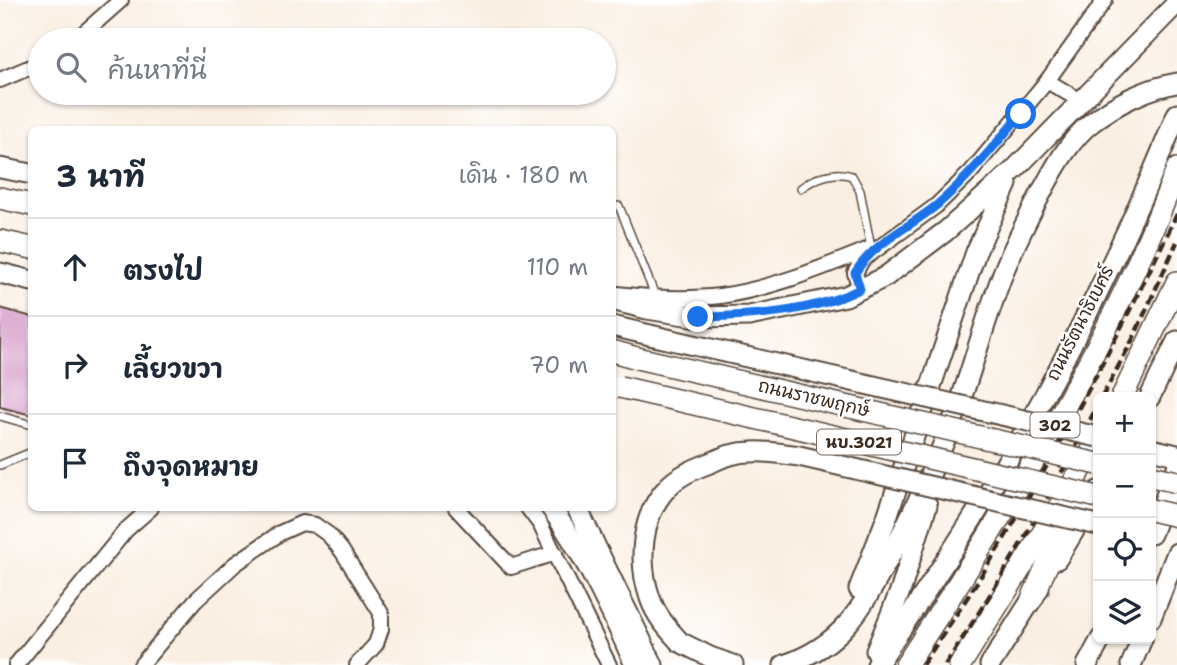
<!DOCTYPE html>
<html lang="th">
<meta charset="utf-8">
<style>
body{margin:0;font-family:"Shantell Sans","Playpen Sans Thai",sans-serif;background:#f6f6f7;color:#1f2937}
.controls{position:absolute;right:21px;bottom:21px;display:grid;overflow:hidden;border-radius:10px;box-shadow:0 2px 5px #0004}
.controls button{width:63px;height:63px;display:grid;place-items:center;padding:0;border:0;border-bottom:2px solid #e0e1e3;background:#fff;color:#1f2937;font:35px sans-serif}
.stop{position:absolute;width:21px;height:21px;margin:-16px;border:5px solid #1a73e8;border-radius:50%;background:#fff}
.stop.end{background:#1a73e8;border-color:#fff;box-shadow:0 2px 7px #0008}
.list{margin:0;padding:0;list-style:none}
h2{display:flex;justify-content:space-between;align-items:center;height:91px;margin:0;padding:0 28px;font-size:30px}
h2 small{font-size:23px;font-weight:400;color:#747a83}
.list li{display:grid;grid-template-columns:46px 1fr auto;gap:21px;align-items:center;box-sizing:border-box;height:98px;padding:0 28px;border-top:2px solid #e0e1e3}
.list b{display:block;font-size:26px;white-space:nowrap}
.list em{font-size:23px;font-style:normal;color:#747a83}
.icon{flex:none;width:38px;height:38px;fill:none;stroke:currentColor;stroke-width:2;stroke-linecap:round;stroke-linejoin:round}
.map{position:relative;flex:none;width:1177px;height:665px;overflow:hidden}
.search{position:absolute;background:#fff;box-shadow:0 2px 5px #0004;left:28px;top:28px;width:588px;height:77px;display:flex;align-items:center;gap:18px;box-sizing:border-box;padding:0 24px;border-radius:38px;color:#747a83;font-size:26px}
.panel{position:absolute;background:#fff;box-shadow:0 2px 5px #0004;left:28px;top:126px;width:588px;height:385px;border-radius:10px}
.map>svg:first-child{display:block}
.building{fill:#d498c6}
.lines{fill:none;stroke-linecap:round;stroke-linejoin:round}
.lane-casing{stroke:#58483c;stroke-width:10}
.street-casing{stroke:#58483c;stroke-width:18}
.secondary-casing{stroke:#58483c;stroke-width:23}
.primary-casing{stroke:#58483c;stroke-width:24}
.lane{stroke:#fff;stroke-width:7}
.street{stroke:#fff;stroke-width:14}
.secondary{stroke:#fff;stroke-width:19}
.primary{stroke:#fff;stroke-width:21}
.rail{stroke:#3b2a1e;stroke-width:4.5;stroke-dasharray:10 5;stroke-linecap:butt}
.secondary-bridge-casing{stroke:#58483c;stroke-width:23;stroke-linecap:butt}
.primary-bridge-casing{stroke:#58483c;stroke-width:24;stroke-linecap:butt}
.secondary-bridge{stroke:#fff;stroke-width:19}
.primary-bridge{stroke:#fff;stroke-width:21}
.route{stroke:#1a73e8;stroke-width:9}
.labels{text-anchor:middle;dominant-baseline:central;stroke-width:5;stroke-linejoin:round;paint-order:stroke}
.shield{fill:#fff;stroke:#766a62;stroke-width:2}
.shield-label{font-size:16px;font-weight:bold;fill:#3b2a1e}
.street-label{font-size:18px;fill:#3b2a1e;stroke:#fff}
</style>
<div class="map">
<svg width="1177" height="665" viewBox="0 0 1177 665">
<rect width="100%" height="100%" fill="#fff"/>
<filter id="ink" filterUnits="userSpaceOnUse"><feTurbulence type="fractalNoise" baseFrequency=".0143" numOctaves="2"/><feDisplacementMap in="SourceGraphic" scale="14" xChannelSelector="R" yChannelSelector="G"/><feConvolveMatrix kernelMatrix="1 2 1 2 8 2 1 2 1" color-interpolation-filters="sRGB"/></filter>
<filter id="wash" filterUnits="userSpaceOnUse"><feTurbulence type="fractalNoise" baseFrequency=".00686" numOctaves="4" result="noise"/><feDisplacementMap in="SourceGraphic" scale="28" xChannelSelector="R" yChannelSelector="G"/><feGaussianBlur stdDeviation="1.57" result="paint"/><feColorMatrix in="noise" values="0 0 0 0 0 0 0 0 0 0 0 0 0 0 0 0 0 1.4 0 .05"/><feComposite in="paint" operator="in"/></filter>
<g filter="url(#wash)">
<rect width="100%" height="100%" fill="#faefe3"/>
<g id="blocks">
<path class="building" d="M0 308 32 317V415L0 407Z"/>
</g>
</g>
<g filter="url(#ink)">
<use href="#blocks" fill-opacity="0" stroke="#58483c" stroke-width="2"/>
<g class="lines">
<defs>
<g id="lane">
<path d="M801 188C816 177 835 170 852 176L860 191 871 248"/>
<path d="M619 206 656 298"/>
<path d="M0 416 32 425"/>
<path d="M0 465 32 452"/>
</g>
<g id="street">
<path d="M76 40 121 0"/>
<path d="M0 80 40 63"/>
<path d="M1047 81 1081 101"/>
<path d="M860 289 855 273 862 260 936 206 971 172 1047 81 1105 0"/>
<path d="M617 294C650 298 687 300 720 296 771 289 822 268 869 249"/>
<path d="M456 508 511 567 555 553"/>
<path d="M528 508 540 524 609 665"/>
<path d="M16 665 126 530 151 508"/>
<path d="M141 665 195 601 235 564 280 533 302 523 315 525 329 535 342 551 381 613V629L376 644 357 665"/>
</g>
<g id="secondary">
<path d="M0 168 32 174"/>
<path d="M0 273 32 281"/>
<path d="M612 300 647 309 698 317 749 316 846 296 885 277 946 231 1014 170 1177 3"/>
<path d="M612 326 650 335"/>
<path d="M1150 397 1177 341"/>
<path d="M1151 449 1177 455"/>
<path d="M551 508C586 557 611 610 635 665"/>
<path d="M577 508 653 665"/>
<path d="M1151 534 1177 468"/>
<path d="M1057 559 1098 491"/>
<path d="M859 589 887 517 976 252 1007 184"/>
<path d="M1151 618 1177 553"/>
<path d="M680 642 710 657 733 665"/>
<path d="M876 651 901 589 927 505"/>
<path d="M784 665C844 645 863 606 891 554 918 504 941 453 961 399 976 356 988 311 1005 268 1017 239 1032 210 1047 182 1058 162 1072 138 1091 123 1115 104 1147 88 1177 83"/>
<path d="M877 665C917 605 958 544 995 482 1065 365 1126 241 1177 114"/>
<path d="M990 665 1039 588"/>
<path d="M1087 665 1101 639"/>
<path d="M1131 665 1142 639"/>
</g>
<g id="primary">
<path d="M0 198 32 205"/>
<path d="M0 241 32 248"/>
<path d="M612 351 637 358"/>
<path d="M1122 397 1177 282"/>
<path d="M1032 599 1073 506"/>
<path d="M906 665C1009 507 1110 346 1177 169"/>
<path d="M960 665 1064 499 1098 440"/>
</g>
</defs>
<use href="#lane" class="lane-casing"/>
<use href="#street" class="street-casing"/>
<use href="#secondary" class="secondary-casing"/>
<use href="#primary" class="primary-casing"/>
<use href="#lane" class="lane"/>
<use href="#street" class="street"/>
<use href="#secondary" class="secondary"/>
<use href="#primary" class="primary"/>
<g class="rail">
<path d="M1102 397 1133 339 1177 242"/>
<path d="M922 665C1021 523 1102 370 1177 214"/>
<path d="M945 665C1001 581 1051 494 1098 405"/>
</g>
<defs>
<g id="secondary-bridge">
<path d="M650 335 1098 437"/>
<path d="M680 642C668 629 656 616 650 598 638 562 640 516 668 487 678 476 696 468 710 463 722 457 737 452 751 452 767 451 784 454 799 456L1098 525"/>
</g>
<g id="primary-bridge">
<path d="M637 358 1098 464"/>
<path d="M620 387 1098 497"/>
<path d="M1151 476 1177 482"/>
<path d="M1151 510 1177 516"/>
</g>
</defs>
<use href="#secondary-bridge" class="secondary-bridge-casing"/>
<use href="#primary-bridge" class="primary-bridge-casing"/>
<use href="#secondary-bridge" class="secondary-bridge"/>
<use href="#primary-bridge" class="primary-bridge"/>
</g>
</g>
<g class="lines" filter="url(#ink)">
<path class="route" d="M698 317C752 316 811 313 860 289L855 273C873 243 910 227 937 205 968 178 995 145 1021 114"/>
</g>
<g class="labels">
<g class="shield">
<rect x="1030.5" y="412.5" width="49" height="25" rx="5"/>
<rect x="817" y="429.5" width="84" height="25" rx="5"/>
</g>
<g class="shield-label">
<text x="1055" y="425">302</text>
<text x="859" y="442">นบ.3021</text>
</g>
<g class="street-label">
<text transform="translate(1080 323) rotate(-63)">ถนนรัตนาธิเบศร์</text>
<text transform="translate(814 398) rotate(13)">ถนนราชพฤกษ์</text>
</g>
</g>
</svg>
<div class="controls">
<button>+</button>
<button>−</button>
<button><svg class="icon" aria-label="locate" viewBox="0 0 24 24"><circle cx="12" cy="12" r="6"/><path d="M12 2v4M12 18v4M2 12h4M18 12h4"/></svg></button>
<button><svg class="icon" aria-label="layers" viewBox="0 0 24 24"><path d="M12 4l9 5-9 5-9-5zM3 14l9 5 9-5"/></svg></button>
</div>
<div class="stop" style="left:1021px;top:114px"></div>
<div class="stop end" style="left:698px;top:317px"></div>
<div class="search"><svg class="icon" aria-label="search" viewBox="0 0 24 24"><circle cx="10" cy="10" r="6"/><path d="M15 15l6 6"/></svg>ค้นหาที่นี่</div>
<section class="panel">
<h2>3 นาที<small>เดิน · 180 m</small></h2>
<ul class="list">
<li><svg class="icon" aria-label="ahead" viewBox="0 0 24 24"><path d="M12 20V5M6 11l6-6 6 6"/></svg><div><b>ตรงไป</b></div><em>110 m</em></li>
<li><svg class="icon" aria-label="right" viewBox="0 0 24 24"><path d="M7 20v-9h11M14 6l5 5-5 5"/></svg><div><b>เลี้ยวขวา</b></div><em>70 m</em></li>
<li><svg class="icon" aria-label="arrive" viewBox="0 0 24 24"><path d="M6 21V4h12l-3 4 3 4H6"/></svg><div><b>ถึงจุดหมาย</b></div></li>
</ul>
</section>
</div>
